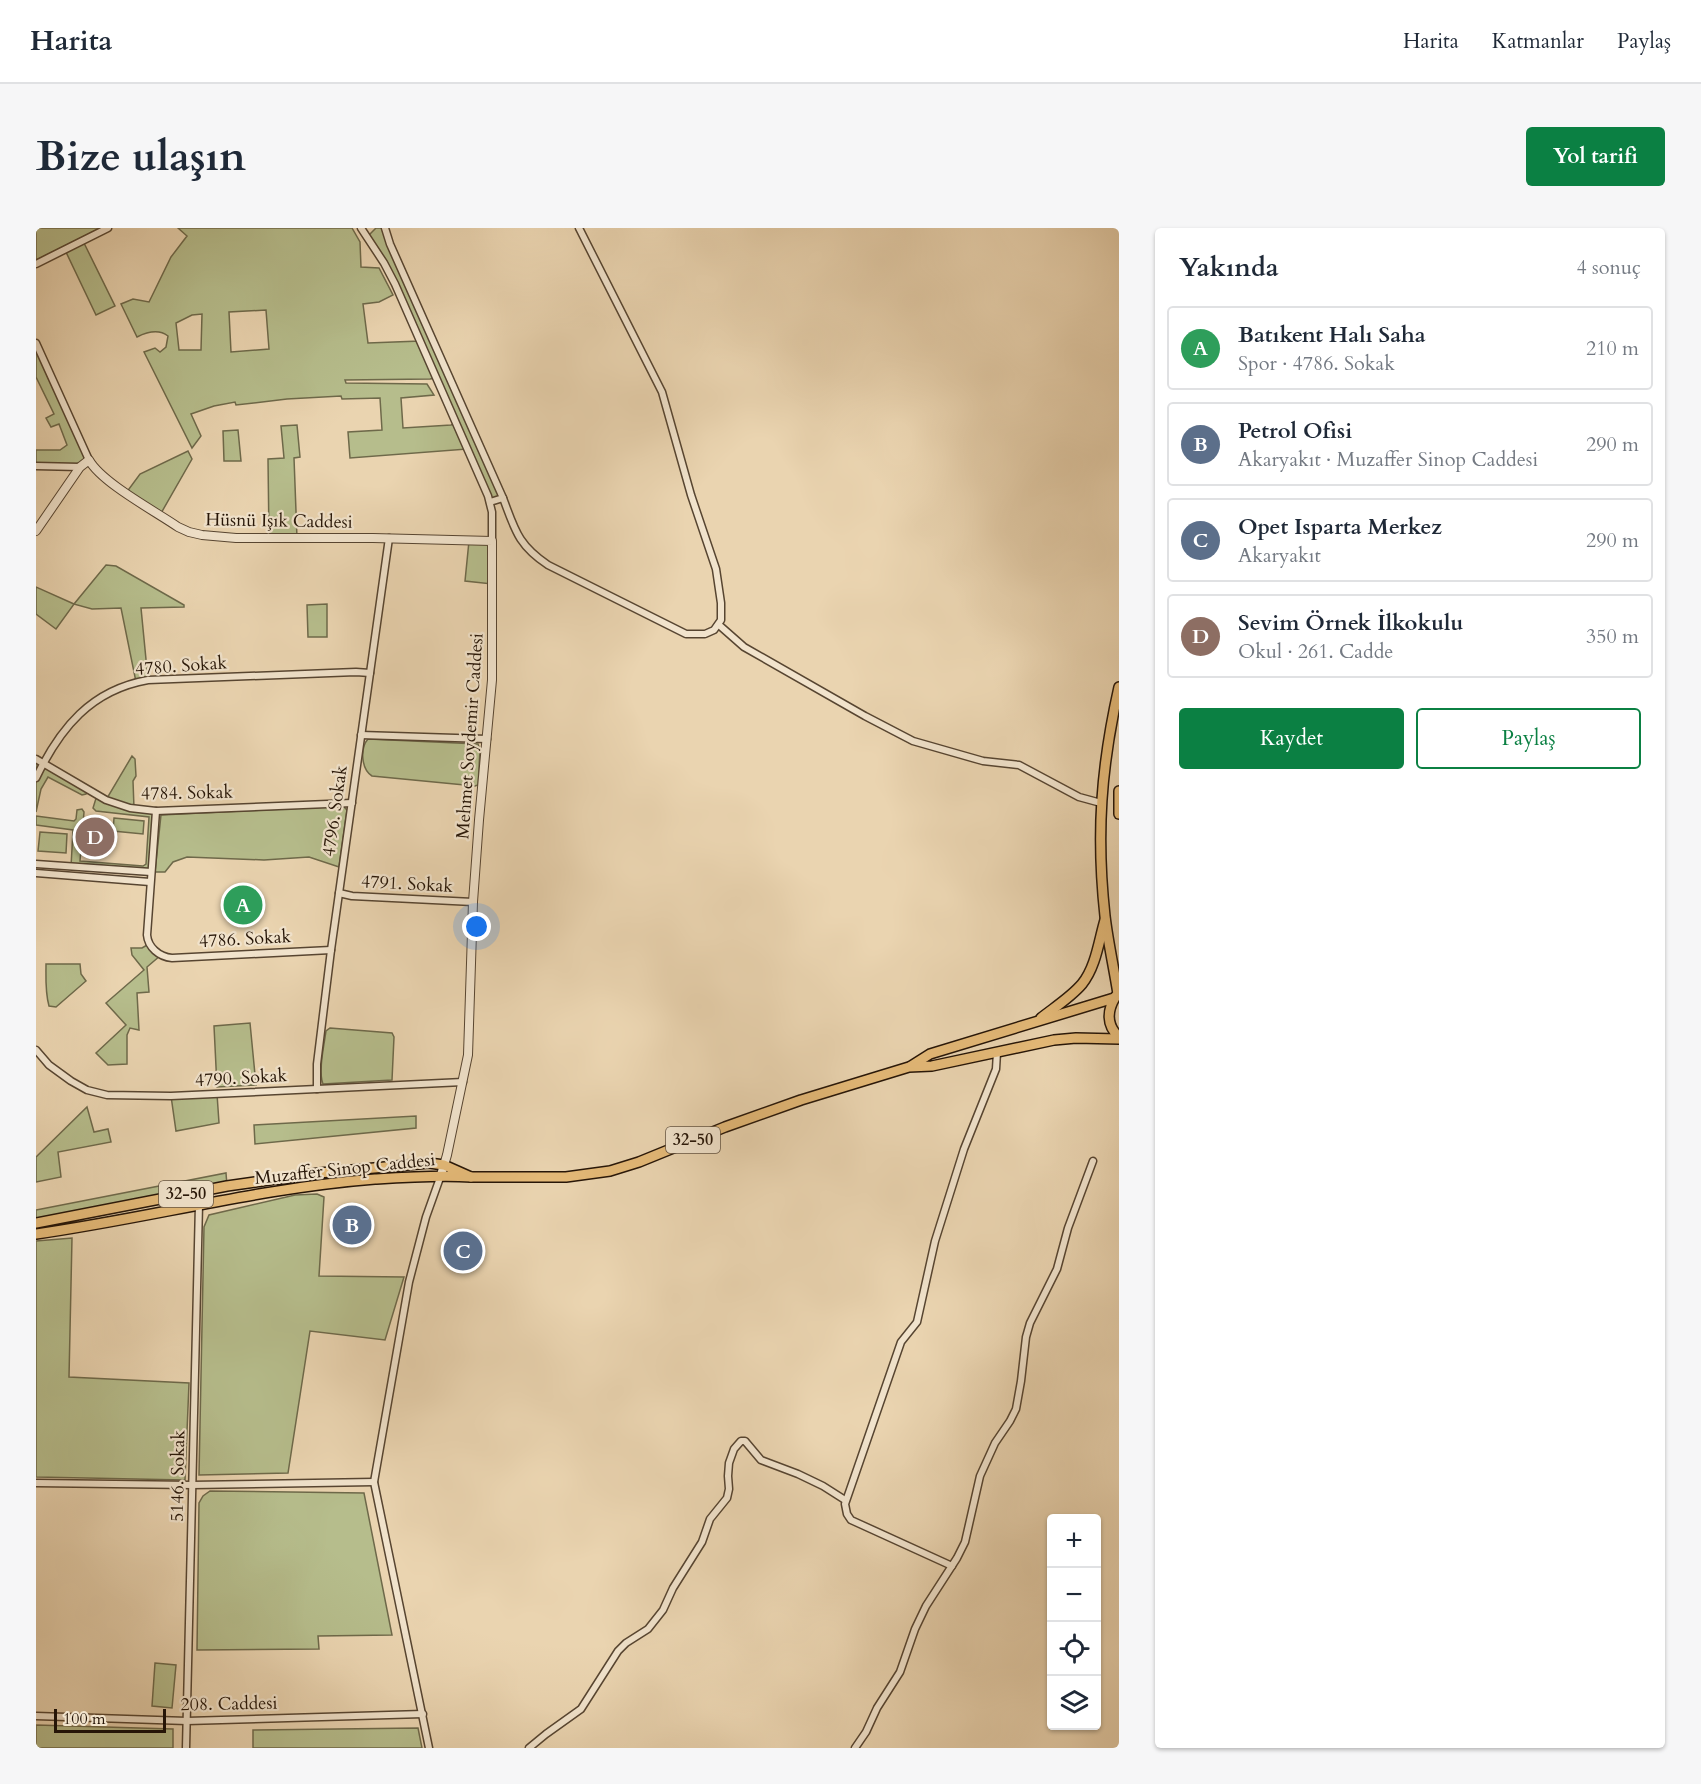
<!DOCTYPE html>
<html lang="tr">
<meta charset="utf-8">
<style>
body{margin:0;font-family:Cardo,serif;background:#f6f6f7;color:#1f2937}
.controls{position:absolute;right:18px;bottom:18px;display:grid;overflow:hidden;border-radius:6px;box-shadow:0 2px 4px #0004}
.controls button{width:54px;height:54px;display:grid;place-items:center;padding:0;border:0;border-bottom:2px solid #e0e1e3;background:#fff;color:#1f2937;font:30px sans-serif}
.scale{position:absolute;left:18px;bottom:15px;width:112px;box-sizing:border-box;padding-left:6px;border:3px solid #261507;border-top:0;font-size:16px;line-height:21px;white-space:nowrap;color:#261507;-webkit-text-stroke:4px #f1e3cc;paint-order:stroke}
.you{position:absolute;left:441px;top:699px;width:21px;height:21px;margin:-15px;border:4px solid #fff;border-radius:50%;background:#1a73e8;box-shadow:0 0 0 9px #1a73e833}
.badge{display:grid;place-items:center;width:39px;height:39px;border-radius:50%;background:#0b8043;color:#fff;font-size:20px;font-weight:700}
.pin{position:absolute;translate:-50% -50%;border:3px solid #fff;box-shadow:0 2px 6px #0006}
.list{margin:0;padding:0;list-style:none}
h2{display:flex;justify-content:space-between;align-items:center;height:78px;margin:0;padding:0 24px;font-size:26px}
h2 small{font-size:20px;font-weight:400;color:#747a83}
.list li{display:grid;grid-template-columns:39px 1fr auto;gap:18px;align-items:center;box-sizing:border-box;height:84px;margin:0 12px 12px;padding:0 12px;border:2px solid #e0e1e3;border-radius:6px}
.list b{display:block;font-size:22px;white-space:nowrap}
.list p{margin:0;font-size:20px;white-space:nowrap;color:#747a83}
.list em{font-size:20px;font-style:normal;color:#747a83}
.actions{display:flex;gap:12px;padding:18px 24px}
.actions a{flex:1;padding:14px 0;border:2px solid #0b8043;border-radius:6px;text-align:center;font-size:21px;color:#0b8043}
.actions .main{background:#0b8043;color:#fff}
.icon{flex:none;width:33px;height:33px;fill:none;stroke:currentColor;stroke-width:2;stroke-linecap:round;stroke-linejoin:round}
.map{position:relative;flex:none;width:1083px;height:1520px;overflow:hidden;border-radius:6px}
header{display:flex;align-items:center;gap:36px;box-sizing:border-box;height:84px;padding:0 30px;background:#fff;border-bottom:2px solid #e0e1e3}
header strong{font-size:28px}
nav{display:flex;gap:33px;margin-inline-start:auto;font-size:21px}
.intro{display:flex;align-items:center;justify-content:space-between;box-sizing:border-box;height:144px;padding:0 36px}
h1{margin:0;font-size:42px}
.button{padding:15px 27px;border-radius:6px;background:#0b8043;color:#fff;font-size:21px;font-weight:700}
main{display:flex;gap:36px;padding:0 36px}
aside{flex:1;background:#fff;border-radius:6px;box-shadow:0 2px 4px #0004}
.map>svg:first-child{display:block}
.green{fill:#b6bd8c;stroke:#6e694a;stroke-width:1.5;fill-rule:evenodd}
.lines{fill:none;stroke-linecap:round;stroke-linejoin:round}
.minor-casing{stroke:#574531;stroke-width:9}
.tertiary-casing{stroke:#574531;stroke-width:10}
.primary-casing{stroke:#261507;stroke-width:12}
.minor{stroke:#f1e3cc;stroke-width:6}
.tertiary{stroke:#f1e3cc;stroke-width:8}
.primary{stroke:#e5ba78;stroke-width:9}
.labels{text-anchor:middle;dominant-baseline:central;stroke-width:4.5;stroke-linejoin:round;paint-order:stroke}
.shield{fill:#f1e3cc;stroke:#635342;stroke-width:1.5}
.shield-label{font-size:16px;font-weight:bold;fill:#261507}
.street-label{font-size:18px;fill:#261507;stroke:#f1e3cc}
</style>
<header>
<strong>Harita</strong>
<nav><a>Harita</a><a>Katmanlar</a><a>Paylaş</a></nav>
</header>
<div class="intro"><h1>Bize ulaşın</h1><a class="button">Yol tarifi</a></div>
<main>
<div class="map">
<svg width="1083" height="1520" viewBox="0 0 1083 1520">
<rect width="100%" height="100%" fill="#ead4b0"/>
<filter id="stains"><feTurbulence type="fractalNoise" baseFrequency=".00333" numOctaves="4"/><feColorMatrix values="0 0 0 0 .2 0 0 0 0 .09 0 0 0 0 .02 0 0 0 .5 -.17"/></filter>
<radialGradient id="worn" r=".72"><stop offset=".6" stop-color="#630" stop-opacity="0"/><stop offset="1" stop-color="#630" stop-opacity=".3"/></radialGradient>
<g class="green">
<path d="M0 0H64L0 32Z"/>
<path d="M142 0H316L324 14 325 39 343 40 357 67 343 74 327 76 332 115 384 113 354 45 331 9 340 0H349L467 270 454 274 431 221 314 230 312 204 346 202 344 170 306 171 305 168 251 171 200 177 199 174 178 178 155 186 165 208 156 220 108 124 119 120 124 124 130 119 132 108C123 101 111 104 101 109L85 76 97 71 113 74 135 29 151 8ZM230 82 233 121 195 124 193 84ZM166 86 165 122H143L140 95 156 87ZM401 150 420 195 415 197 367 200 365 170 398 167 391 156 310 155 309 152 394 151Z"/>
<path d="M47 13 79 78 60 87 29 22Z"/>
<path d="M0 115 53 232 44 239 0 238V222H24L31 217 23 196 15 199 10 190 18 186 0 149Z"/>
<path d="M261 197 264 229 258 230 261 310H233L232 231 248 230 245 198Z"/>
<path d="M202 202 205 233H188L187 203Z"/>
<path d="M152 223 156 231 124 287 90 265 104 246Z"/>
<path d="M433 313H456V356L429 353Z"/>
<path d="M70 337 80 338 148 377V379L105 380 112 452 100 454 85 380 56 381 38 376 20 401 0 386V359L38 376Z"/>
<path d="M291 376V409H272L271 377Z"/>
<path d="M332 511 442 516 444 522 442 557 439 558 336 548C325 541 324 520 332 511Z"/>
<path d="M96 528 99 531 100 548 97 553 98 580 120 583 115 644 35 639 37 602 0 597V588L38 593 40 591 41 582 46 581 48 584 44 633 107 638 110 636 113 589 60 583 57 580 61 567 70 572Z"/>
<path d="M0 531 53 562 50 566 46 567 12 549 5 561 0 584Z"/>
<path d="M307 578 311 582 303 639 273 629 228 632 151 629 137 634 129 644H119L125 587Z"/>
<path d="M78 590 108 593 107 606 77 603Z"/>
<path d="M4 604 31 606 30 625 2 623Z"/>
<path d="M113 716 125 727 111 739 113 764 101 765 103 802 94 800 91 807V836L72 837 60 825 90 797 70 775 108 742 96 727 95 720H106Z"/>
<path d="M10 736H44L45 746 50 753 20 779 13 778C9 764 10 750 10 736Z"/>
<path d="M214 795 220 857 181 859 178 798Z"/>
<path d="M294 800 356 805 358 809 356 852 287 856C282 844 288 818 290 803Z"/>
<path d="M181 866 183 895 140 903 135 868Z"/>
<path d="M51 879 58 904 72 901 75 914 22 924 25 949 0 954V929Z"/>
<path d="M380 888V900L219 916 218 897Z"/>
<path d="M190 945 191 958 0 995V982Z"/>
<path d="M281 966 288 969 283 1048 368 1049 349 1112 274 1103 252 1245 163 1247 168 999 173 987 259 967Z"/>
<path d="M36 1010 33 1149 153 1155 149 1252 0 1249V1013Z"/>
<path d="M174 1263 328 1265 356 1407 282 1408 283 1421 161 1422 163 1275 167 1268Z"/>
<path d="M119 1435 140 1437 136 1480 116 1478Z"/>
<path d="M0 1497 137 1501V1520H0Z"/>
<path d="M382 1500 386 1520H217V1502Z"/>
</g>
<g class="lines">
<defs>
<g id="minor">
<path d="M325 0 348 35 359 56 452 268 456 284V313"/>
<path d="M349 0 354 16 467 270"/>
<path d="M0 36 72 0"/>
<path d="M0 115 53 232"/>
<path d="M0 238 44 239"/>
<path d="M454 274 467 270C479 302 482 317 512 337L650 406H669L678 402 685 392V375L680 341 655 267 626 164 543 0"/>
<path d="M683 397 708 419 829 488 877 513 947 533 983 537 1043 569 1065 575"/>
<path d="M325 507 451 511"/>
<path d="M0 531 70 572 94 580 120 583 316 575"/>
<path d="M0 550C24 500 55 462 112 452L320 444 334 445"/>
<path d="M120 583 111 707C112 719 123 729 136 730L295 722"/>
<path d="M0 636 115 644"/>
<path d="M0 645 114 654"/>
<path d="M303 665 316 668 437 674"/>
<path d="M0 822 13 837 35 853 51 862 71 867 135 868 427 854"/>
<path d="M281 861V836L295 722 353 310"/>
<path d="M0 1255 156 1257 338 1254"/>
<path d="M916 1338 815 1292 811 1286 809 1276 865 1114 881 1094 899 1013 928 921 960 841 961 824"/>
<path d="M0 1488 151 1493 387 1486"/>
<path d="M150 1520 163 976"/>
<path d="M393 1520 338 1254 373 1054 390 989 405 947"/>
<path d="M493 1520 510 1506 545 1481 582 1423 590 1415 612 1401 627 1382 637 1360 666 1314 674 1291 691 1270 693 1261 692 1248 693 1235 698 1221 705 1213H709L725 1232 762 1246 787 1258 809 1272"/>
<path d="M819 1520 830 1504 841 1480 864 1444 879 1401 890 1378 921 1330 929 1314 944 1248 959 1215 974 1193 980 1181 985 1153 990 1109 994 1095 1021 1041 1032 1000 1057 933"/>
</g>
<path id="tertiary" d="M0 303 44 239 53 232C66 255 119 283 142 299L153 304 166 307 200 310H337L456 313V452L443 592 437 674 432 827 411 927 405 947"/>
<g id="primary">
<path d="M1083 563V586"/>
<path d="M1082 766C1078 740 1072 714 1069 688 1060 606 1065 539 1083 459"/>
<path d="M1080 768C1071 782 1070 797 1083 809"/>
<path d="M1005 790C1019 779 1035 769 1046 756 1060 739 1063 712 1069 692"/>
<path d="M875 838 894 826 1078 770"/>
<path d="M435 949H530L574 943 603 934 689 899 765 872 873 839 896 838 1018 812 1040 810 1083 811"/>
<path d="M0 995 191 958 283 945 393 935 408 937 435 949C402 947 371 949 339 951 224 960 113 990 0 1006"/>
</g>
</defs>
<use href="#minor" class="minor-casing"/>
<use href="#tertiary" class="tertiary-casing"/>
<use href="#primary" class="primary-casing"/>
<use href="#minor" class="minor"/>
<use href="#tertiary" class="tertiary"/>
<use href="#primary" class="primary"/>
</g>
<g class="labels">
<g class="shield">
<rect x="630" y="899" width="54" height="26" rx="4.5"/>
<rect x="123" y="953" width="54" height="26" rx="4.5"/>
</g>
<g class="shield-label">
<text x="657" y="912">32-50</text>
<text x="150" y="966">32-50</text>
</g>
<g class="street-label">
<text transform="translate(243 293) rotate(1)">Hüsnü Işık Caddesi</text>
<text transform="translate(145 438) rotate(-4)">4780. Sokak</text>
<text transform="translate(434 508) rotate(-86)">Mehmet Soydemir Caddesi</text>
<text transform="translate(151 565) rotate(-1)">4784. Sokak</text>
<text transform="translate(299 583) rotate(-82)">4796. Sokak</text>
<text transform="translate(371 656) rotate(3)">4791. Sokak</text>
<text transform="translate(209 711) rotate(-3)">4786. Sokak</text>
<text transform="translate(205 850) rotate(-3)">4790. Sokak</text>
<text transform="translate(309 941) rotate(-6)">Muzaffer Sinop Caddesi</text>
<text transform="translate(142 1248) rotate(-89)">5146. Sokak</text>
<text transform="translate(193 1476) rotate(-1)">208. Caddesi</text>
</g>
</g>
<rect width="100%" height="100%" filter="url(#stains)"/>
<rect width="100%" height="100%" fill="url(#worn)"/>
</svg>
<div class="controls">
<button>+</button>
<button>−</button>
<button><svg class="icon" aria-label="locate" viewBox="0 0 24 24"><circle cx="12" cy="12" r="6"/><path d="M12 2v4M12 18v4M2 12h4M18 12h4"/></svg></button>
<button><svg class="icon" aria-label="layers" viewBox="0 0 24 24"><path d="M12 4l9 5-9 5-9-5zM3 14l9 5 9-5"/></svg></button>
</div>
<div class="scale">100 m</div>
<div class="you"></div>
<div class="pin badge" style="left:207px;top:677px;background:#2e9e5b">A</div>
<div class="pin badge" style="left:316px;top:997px;background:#5c6f8a">B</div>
<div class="pin badge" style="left:427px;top:1023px;background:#5c6f8a">C</div>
<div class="pin badge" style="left:59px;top:609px;background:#8d6e63">D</div>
</div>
<aside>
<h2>Yakında<small>4 sonuç</small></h2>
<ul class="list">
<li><span class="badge" style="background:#2e9e5b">A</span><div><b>Batıkent Halı Saha</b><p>Spor · 4786. Sokak</p></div><em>210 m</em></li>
<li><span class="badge" style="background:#5c6f8a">B</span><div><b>Petrol Ofisi</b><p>Akaryakıt · Muzaffer Sinop Caddesi</p></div><em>290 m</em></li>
<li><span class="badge" style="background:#5c6f8a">C</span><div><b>Opet Isparta Merkez</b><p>Akaryakıt</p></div><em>290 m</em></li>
<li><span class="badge" style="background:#8d6e63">D</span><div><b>Sevim Örnek İlkokulu</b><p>Okul · 261. Cadde</p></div><em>350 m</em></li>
</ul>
<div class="actions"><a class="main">Kaydet</a><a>Paylaş</a></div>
</aside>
</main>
